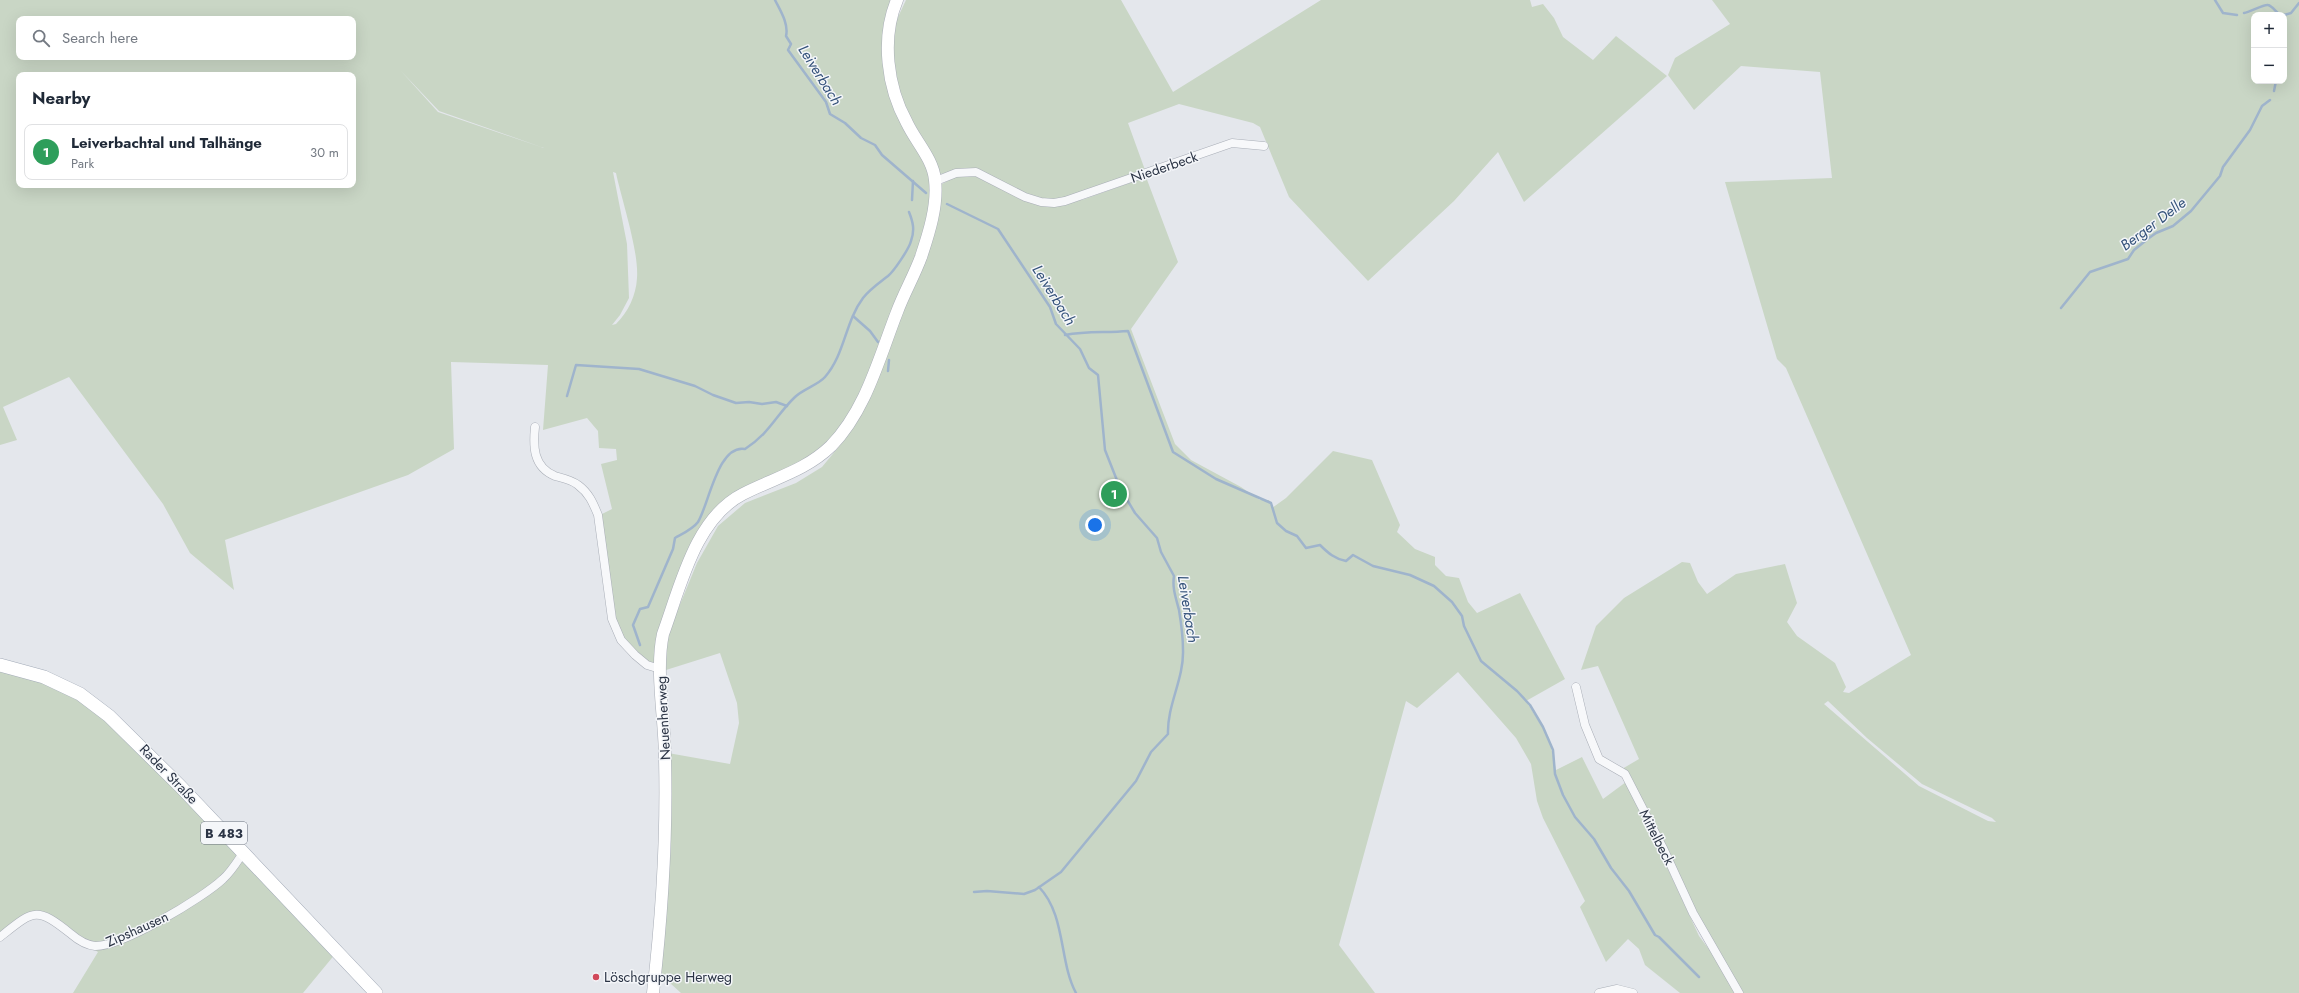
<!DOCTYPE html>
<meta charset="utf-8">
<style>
body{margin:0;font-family:Jost,sans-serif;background:#f2f2f3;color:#1f2937}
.controls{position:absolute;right:12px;top:12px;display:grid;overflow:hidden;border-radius:8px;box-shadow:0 4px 16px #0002}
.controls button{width:36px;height:36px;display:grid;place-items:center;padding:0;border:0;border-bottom:1px solid #e0e1e3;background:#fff;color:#1f2937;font:20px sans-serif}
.you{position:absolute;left:1095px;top:525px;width:14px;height:14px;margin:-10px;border:3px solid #fff;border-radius:50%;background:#1a73e8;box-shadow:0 0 0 6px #1a73e833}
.badge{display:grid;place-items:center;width:26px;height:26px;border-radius:50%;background:#111827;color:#fff;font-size:13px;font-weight:700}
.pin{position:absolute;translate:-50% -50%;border:2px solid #fff;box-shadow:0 1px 4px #0006}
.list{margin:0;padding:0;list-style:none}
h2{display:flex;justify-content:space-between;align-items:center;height:52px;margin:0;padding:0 16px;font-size:17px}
h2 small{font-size:13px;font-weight:400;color:#747a83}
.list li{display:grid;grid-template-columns:26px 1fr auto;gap:12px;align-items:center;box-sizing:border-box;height:56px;margin:0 8px 8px;padding:0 8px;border:1px solid #e0e1e3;border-radius:8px}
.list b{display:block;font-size:15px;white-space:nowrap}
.list p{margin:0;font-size:13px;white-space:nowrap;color:#747a83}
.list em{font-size:13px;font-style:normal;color:#747a83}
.icon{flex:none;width:22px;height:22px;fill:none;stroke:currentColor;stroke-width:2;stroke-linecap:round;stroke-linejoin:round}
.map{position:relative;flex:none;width:2299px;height:993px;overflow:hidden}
.search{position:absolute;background:#fff;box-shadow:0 4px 16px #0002;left:16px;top:16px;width:340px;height:44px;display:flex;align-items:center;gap:10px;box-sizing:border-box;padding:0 14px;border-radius:8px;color:#747a83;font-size:15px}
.panel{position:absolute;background:#fff;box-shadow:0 4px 16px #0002;left:16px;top:72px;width:340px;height:116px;border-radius:8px}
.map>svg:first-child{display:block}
.green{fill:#c9d6c5;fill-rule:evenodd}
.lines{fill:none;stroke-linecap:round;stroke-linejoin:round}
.stream{stroke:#9fb4cc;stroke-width:2.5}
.street-casing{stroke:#a9aeb7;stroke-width:9}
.secondary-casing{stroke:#a9aeb7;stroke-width:13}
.primary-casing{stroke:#a3abb8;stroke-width:14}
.street{stroke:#f7f8fa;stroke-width:8}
.secondary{stroke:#fff;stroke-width:12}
.primary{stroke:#fff;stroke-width:13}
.poi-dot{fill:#d1495b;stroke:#f4f6f9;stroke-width:1.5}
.labels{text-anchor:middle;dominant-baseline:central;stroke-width:3;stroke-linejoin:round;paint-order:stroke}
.shield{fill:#f4f6f9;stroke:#676e7b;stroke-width:1}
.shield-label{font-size:13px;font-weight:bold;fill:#2b3445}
.street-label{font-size:14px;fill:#2b3445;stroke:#f4f6f9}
.poi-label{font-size:14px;fill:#2b3445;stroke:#f4f6f9;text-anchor:start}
.water-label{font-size:15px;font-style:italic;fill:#34527a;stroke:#f4f6f9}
</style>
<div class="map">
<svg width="2299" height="993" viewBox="0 0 2299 993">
<rect width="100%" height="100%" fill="#e4e7ec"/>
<g class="green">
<path d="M0 0H894L893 96 941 188 942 184 957 176 975 173 1025 201 1082 200 1146 177 1178 262 1131 329 1175 444 1191 460 1241 487 1260 500H1269L1272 508 1286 498 1333 451 1372 460 1400 525 1397 532 1415 549 1435 557V565L1446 576 1459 578 1468 602 1477 613 1520 593 1565 679 1526 701 1549 738 1556 770 1582 757 1603 799 1626 782 1628 783 1699 936 1723 968 1735 993H1680L1645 965 1639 949 1628 939 1606 962 1580 907 1585 901 1543 818 1537 801 1531 764 1516 738 1458 672 1417 708 1406 701 1339 945 1375 993H681L659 973 671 848 668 753 730 764 739 723 737 703 720 653 666 670 667 636 697 563 718 526 745 503 796 483 822 467 846 438 853 411 827 445 708 517 655 662 652 663 647 662 621 639 613 618 600 515 612 509 601 464 617 460 616 449 599 448 598 431 587 418 543 430 548 365 451 362 454 449 408 475 225 540 234 590 190 553 163 504 69 377 3 407 17 440 0 445ZM19 19H353V57H19ZM401 71 439 111 544 148 438 112ZM19 75H353V185H19ZM613 172 616 173C622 201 639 251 637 278 636 296 628 312 616 324L612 325 620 315 629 298 627 244Z"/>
<path d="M906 0H1121L1173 92 1321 0H1530L1532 7 1543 4 1554 18 1563 37 1593 60 1616 36 1667 76 1524 202 1498 152 1454 201 1368 281 1289 197 1260 127 1253 123 1179 104 1128 123 1145 170 1054 201 1026 195 975 169 940 174 934 158 897 94 891 32Z"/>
<path d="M1712 0H2299V993H1741L1694 912 1622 769 1639 759 1598 666 1581 670 1596 626 1624 598 1682 562 1690 563 1698 582 1707 594 1736 574 1785 564 1797 603 1787 622 1797 636 1835 663 1846 687 1843 692 1849 693 1911 655 1786 368 1777 359 1725 182 1832 178 1820 72 1741 66 1694 110 1668 75 1675 58 1730 24ZM2254 15H2284V81H2254ZM1828 701 1867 738 1922 784 1992 818 1996 822 1988 821 1919 786 1824 704Z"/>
<path d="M0 667 21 671 99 711 336 953 303 993H73L98 952 37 913 0 937Z"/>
</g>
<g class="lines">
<g class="stream">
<path d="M775 0C780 10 789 24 786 36L791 44 788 50 826 102 830 114 845 123 861 138 875 145 882 155 926 193"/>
<path d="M2215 0 2223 13 2237 15"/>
<path d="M2244 13C2250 12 2264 4 2268 5 2273 6 2276 13 2281 15"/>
<path d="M2284 15 2291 13 2299 3"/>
<path d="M2274 91 2276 81"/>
<path d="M912 200 913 181"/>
<path d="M947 204 998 229 1050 307 1056 324 1080 349 1089 368 1098 375 1105 450 1120 488 1135 513 1157 538 1161 552 1174 576C1172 588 1176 598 1179 610 1181 622 1183 637 1183 650 1184 679 1167 705 1168 734L1151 752 1136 781 1061 872 1035 890 1024 894 987 891 974 892"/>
<path d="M2061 308 2090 272 2128 259 2134 250 2149 238 2156 233 2173 226 2191 211 2220 176 2223 167 2250 130 2262 106 2270 100"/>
<path d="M853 316 870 331 878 342"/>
<path d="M1065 335C1087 331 1106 333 1128 331L1173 452 1216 479 1271 503 1277 523 1286 531 1297 536 1306 548 1320 545C1328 553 1335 559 1346 561L1353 555 1373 566 1410 575 1434 586 1452 602 1462 616 1464 626 1481 661 1517 691 1530 705 1543 727 1553 750 1555 774 1563 795 1575 817 1594 839 1611 868 1629 891 1655 935 1659 937 1699 977"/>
<path d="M888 371 889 360"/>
<path d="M567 396 576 365 639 369 695 386 713 395 736 403 749 402 762 404 776 402 787 406"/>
<path d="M640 645 633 625 640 609 648 607 673 549 675 538C682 534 693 529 698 522 709 504 718 444 745 449 770 433 776 415 795 397 803 389 818 385 825 377 845 354 845 322 863 298 870 289 879 283 888 276 894 271 909 249 911 241 915 230 913 222 909 212"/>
<path d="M1039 887C1066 915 1059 962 1076 993"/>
</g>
<defs>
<g id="street">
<path d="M936 181 956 173 976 172 1025 197 1041 202 1054 203 1065 201 1232 143 1264 146"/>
<path d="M535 427C533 446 533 467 555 476 562 478 572 480 578 485 589 493 593 503 598 515L612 619 621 640 635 655 647 665 660 669"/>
<path d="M1576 687 1585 725 1599 759 1625 774 1663 848 1693 913 1739 993"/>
<path d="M0 937C34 910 36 906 71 934 78 940 86 945 95 946 121 947 203 898 223 879 231 872 237 862 243 853"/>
<path d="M1599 993 1617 989 1633 993"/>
</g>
<path id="secondary" d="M653 993C662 915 667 837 665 759 665 720 655 671 663 634 680 588 695 518 743 494 774 478 805 471 831 446 866 410 879 358 897 312 904 293 914 276 921 257 929 233 938 205 935 180 933 159 916 142 907 123 887 87 881 38 897 0"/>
<path id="primary" d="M0 665 44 677 80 694 109 716 180 786 376 993"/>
</defs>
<use href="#street" class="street-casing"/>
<use href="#secondary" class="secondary-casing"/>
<use href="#primary" class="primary-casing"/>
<use href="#street" class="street"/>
<use href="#secondary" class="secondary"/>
<use href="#primary" class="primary"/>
</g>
<circle class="poi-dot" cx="596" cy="977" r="4"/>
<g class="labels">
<rect class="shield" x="201" y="822" width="46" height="22" rx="3"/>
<g class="shield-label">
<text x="224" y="833">B 483</text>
</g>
<g class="street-label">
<text transform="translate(1164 167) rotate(-19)">Niederbeck</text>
<text transform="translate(663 718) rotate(-93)">Neuenherweg</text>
<text transform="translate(169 774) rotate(46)">Rader Straße</text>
<text transform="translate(1657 837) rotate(63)">Mittelbeck</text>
<text transform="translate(137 929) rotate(-24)">Zipshausen</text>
</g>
<g class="poi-label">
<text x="604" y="977">Löschgruppe Herweg</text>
</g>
<g class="water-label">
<text transform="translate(820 75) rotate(58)">Leiverbach</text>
<text transform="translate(2153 224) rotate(-37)">Berger Delle</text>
<text transform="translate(1054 295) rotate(58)">Leiverbach</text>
<text transform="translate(1188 609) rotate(81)">Leiverbach</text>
</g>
</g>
</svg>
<div class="controls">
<button>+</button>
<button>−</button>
</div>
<div class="you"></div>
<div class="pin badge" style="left:1114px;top:494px;background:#2e9e5b">1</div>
<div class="search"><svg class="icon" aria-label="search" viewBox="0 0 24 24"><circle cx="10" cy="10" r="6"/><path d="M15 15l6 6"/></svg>Search here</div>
<section class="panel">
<h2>Nearby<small></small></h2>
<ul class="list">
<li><span class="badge" style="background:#2e9e5b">1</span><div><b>Leiverbachtal und Talhänge</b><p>Park</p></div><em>30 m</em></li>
</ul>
</section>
</div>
